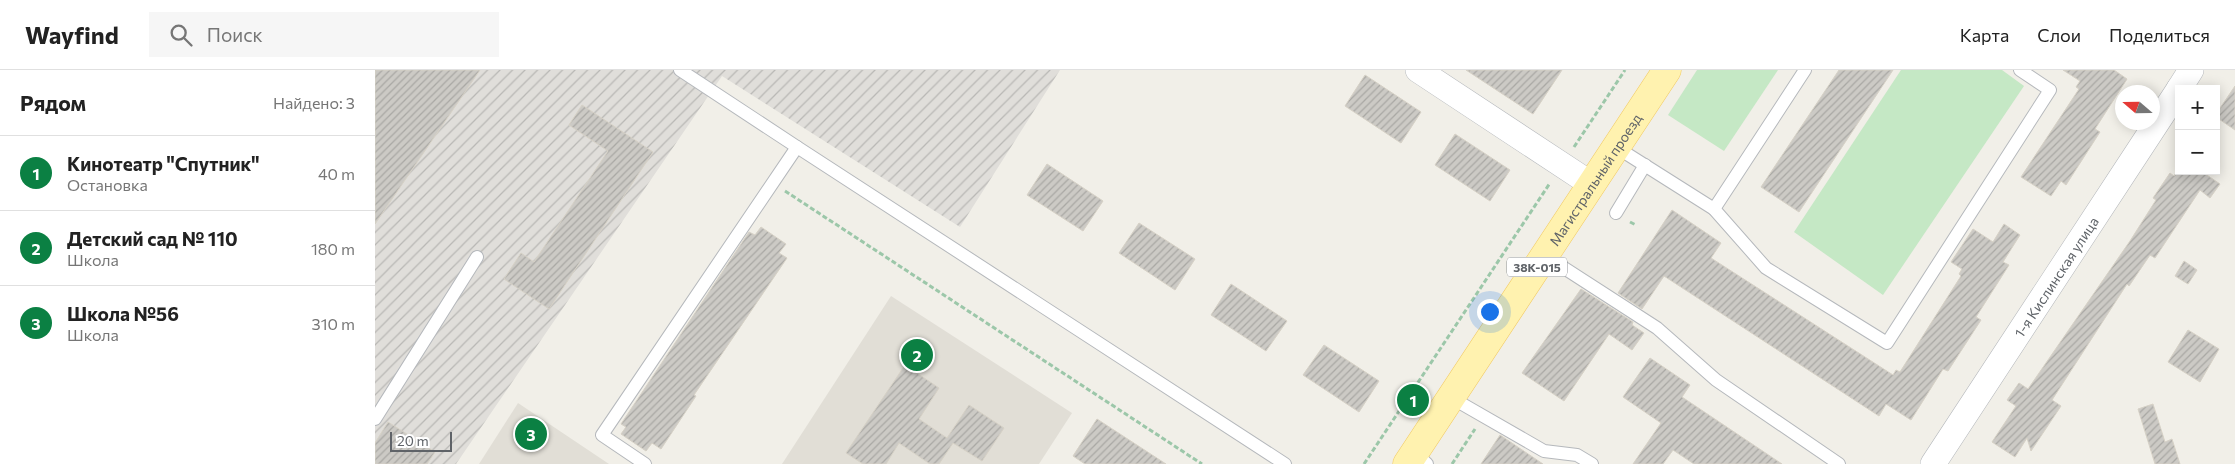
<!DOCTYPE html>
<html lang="ru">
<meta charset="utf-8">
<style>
body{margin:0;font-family:Commissioner,sans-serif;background:#f6f6f6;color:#222}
.controls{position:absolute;right:15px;top:15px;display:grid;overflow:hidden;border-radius:0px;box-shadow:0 2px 12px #0003}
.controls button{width:45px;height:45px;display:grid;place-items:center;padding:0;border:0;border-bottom:1px solid #e0e0e0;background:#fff;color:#222;font:25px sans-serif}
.compass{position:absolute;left:1740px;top:15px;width:45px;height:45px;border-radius:50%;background:#fff;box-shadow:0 2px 12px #0003;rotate:290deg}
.scale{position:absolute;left:15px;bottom:12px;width:62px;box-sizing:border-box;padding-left:5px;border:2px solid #5f6368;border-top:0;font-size:14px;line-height:18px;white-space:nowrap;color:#5f6368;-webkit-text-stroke:4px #fff;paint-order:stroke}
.you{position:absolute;left:1114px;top:241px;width:18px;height:18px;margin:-12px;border:4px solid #fff;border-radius:50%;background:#1a73e8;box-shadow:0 0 0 8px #1a73e833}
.badge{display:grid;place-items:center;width:32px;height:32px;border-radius:50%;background:#0b8043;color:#fff;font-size:16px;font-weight:700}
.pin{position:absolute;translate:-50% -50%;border:2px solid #fff;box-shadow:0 1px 5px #0006}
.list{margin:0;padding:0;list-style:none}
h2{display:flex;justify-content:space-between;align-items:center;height:65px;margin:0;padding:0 20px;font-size:21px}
h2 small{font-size:16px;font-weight:400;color:#767676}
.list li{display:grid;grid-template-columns:32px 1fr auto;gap:15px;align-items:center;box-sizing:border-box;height:75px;padding:0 20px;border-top:1px solid #e0e0e0}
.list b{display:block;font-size:19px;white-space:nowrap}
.list p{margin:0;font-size:16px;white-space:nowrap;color:#767676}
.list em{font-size:16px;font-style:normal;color:#767676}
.icon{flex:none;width:28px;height:28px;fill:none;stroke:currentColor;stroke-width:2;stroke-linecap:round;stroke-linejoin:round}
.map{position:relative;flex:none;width:1860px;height:394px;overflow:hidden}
header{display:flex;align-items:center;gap:30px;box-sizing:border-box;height:70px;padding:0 25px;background:#fff;border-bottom:1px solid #e0e0e0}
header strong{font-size:24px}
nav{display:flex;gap:28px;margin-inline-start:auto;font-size:18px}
.search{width:350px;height:45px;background:#f6f6f6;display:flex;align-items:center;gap:12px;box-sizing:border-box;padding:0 18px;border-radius:0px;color:#767676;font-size:19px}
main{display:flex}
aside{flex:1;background:#fff}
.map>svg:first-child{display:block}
.industrial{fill:url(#industrial-furrows)}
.education{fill:#e1ded6}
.green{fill:#c5e8c5}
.building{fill:url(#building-hatch);stroke:#d6d1c6}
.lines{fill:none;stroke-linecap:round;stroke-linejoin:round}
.service-casing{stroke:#b5b8bc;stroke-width:14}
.minor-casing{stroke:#b5b8bc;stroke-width:26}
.primary-casing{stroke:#f2c960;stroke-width:29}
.path{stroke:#9cc7a9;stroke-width:3;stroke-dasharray:5 2.5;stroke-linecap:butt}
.service{stroke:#fff;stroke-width:12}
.minor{stroke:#fff;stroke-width:25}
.primary{stroke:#fff2af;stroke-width:28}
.labels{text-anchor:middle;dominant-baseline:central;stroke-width:4;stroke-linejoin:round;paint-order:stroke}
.shield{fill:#fff;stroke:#8f9295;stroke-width:1}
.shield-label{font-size:12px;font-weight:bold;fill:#5f6368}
.street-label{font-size:14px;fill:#5f6368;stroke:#fff}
</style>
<header>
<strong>Wayfind</strong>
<div class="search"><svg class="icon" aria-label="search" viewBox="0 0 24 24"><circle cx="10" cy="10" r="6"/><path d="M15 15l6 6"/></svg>Поиск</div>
<nav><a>Карта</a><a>Слои</a><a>Поделиться</a></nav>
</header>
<main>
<aside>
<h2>Рядом<small>Найдено: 3</small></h2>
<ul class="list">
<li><span class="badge">1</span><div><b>Кинотеатр &quot;Спутник&quot;</b><p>Остановка</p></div><em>40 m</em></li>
<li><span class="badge">2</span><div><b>Детский сад № 110</b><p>Школа</p></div><em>180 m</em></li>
<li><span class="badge">3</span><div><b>Школа №56</b><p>Школа</p></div><em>310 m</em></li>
</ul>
</aside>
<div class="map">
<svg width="1860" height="394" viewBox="0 0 1860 394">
<defs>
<pattern id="industrial-furrows" width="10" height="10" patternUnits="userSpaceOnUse" patternTransform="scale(1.25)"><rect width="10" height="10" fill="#e0deda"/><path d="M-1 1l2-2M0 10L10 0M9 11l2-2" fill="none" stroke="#b9b8b5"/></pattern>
<pattern id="building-hatch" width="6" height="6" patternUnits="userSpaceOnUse" patternTransform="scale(1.25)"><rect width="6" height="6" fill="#cccac5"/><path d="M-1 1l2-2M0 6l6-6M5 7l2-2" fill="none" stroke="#a9a8a4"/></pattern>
</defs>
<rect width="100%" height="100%" fill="#f1efe8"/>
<path class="industrial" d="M0 0H685L585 157 347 6 81 394H0Z"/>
<g class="education">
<path d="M516 226 697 343 664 394H407Z"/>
<path d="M143 333 234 394H104Z"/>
</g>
<g class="green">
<path d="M1322 0H1403L1349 81 1293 45Z"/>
<path d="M1526 0H1627L1649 16 1508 225 1419 162Z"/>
</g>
<g class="building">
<path d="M0 0H105L0 154Z"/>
<path d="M1091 0H1187L1158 44Z"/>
<path d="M1464 0H1518L1424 142 1386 117Z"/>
<path d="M1688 0H1739L1752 9 1720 59 1725 62 1691 115 1686 111 1676 126 1646 107 1704 19 1701 17 1705 11Z"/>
<path d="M990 5 1046 42 1026 73 970 36Z"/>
<path d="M1860 16V60L1841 47V44Z"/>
<path d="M207 35 278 82 174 239 129 209 146 183 159 192 233 81 194 55Z"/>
<path d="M1080 64 1135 100 1115 131 1060 95Z"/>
<path d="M672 94 728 131 708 161 652 125Z"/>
<path d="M1802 101H1826L1845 114 1835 128 1825 120 1780 188 1775 185 1754 216 1752 214 1677 330 1686 336 1656 381 1652 368 1640 387 1617 372 1641 336 1632 330 1644 313 1653 319 1755 171 1781 130 1778 128 1795 103 1799 106Z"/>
<path d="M1297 140 1346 173 1336 188 1518 305 1521 300 1525 302 1586 206 1584 204 1587 199 1576 192 1598 159 1618 172 1629 154 1645 165 1628 192 1634 195 1601 247 1606 250 1573 301 1568 299 1536 350 1511 334 1504 346 1289 206 1267 239 1243 223Z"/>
<path d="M764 153 820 189 800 220 744 183Z"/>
<path d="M386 157 411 174 404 183 412 188 319 325 321 326 286 379 277 373 271 381 246 364 251 357 246 354 374 162 380 165Z"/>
<path d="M1809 191 1822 200 1813 214 1800 206Z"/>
<path d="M856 214 912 251 891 281 836 245Z"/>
<path d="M1206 219 1258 252 1257 255 1269 263 1257 280 1234 264 1189 331 1147 303Z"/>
<path d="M1813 260 1844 279 1825 312 1793 292Z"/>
<path d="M949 275 1004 311 984 342 928 305Z"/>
<path d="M1275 288 1315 315 1307 327 1407 394H1319L1298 380 1288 394H1258L1286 353 1248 327Z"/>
<path d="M530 295 564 318 544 349 572 368 594 335 629 358 607 391 578 373 564 394H555L524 373 511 394H488L471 383Z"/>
<path d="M1778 334 1790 372 1797 369 1805 394H1780L1763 339Z"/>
<path d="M722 349 791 394H710L698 386Z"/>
<path d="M13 352 60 382 52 394H0V373Z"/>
<path d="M1125 365 1168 394H1106Z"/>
</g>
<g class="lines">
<defs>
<g id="service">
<path d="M305 0 422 77"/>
<path d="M1241 77 1339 139 1430 0"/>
<path d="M1339 139 1391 198 1512 273 1675 20 1645 0"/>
<path d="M1241 143 1270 95"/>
<path d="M1169 185 1282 258 1341 310 1464 394"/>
<path d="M1075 327 1169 381 1202 385 1217 394"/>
<path d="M0 349 102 187"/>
<path d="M1039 382 1052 394"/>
<path d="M270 394 227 365 422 77 910 394"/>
</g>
<g id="minor">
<path d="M1043 0 1216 114"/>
<path d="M1804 19 1816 0"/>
<path id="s1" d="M1558 394 1804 19"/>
</g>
<g id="primary">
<path id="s2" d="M1032 394 1292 0"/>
</g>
</defs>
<use href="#service" class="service-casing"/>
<use href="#minor" class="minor-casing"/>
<use href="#primary" class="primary-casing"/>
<g class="path">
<path d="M1199 77 1250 0"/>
<path d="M410 121 827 394"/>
<path d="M1255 152 1261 155"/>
<path d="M989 394 1175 113"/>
<path d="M1077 394 1100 359"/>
</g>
<use href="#service" class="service"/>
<use href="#minor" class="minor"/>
<use href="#primary" class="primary"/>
</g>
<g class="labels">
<rect class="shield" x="1132" y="187.5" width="60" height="19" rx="4"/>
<g class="shield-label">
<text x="1162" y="197">38К-015</text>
</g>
<g class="street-label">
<text stroke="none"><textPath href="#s2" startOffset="341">Магистральный проезд</textPath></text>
<text stroke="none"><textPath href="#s1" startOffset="224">1-я Кислинская улица</textPath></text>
</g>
</g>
</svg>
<div class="controls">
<button>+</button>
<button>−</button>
</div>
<svg class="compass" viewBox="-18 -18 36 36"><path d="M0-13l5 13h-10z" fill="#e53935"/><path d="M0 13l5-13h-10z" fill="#767676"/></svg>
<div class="scale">20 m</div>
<div class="you"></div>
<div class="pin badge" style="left:1038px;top:330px">1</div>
<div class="pin badge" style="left:542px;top:285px">2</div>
<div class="pin badge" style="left:156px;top:364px">3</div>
</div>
</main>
